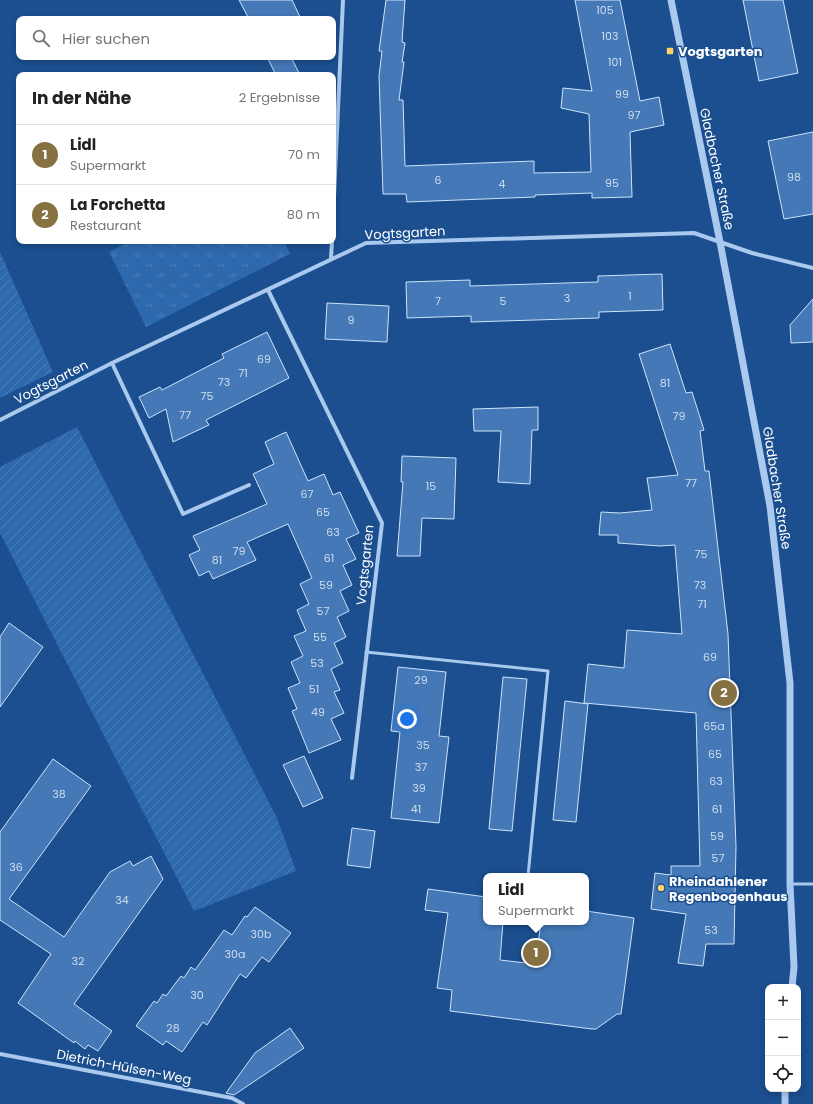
<!DOCTYPE html>
<html lang="de">
<meta charset="utf-8">
<style>
body{margin:0;font-family:Poppins,sans-serif;background:#f6f6f6;color:#222}
.controls{position:absolute;right:12px;bottom:12px;display:grid;overflow:hidden;border-radius:8px;box-shadow:0 2px 6px #0003}
.controls button{width:36px;height:36px;display:grid;place-items:center;padding:0;border:0;border-bottom:1px solid #e0e0e0;background:#fff;color:#222;font:20px sans-serif}
.you{position:absolute;left:407px;top:719px;width:14px;height:14px;margin:-10px;border:3px solid #fff;border-radius:50%;background:#1a73e8;box-shadow:0 0 0 6px #1a73e833}
.badge{display:grid;place-items:center;width:26px;height:26px;border-radius:50%;background:#857141;color:#fff;font-size:13px;font-weight:700}
.pin{position:absolute;translate:-50% -50%;border:2px solid #fff;box-shadow:0 1px 4px #0006}
.popup{position:absolute;left:483px;top:873px;width:106px;height:52px;box-sizing:border-box;display:grid;place-content:center;border-radius:8px;background:#fff;filter:drop-shadow(0 1px 3px #0005);font-size:13px;white-space:nowrap;color:#767676}
.popup b{font-size:15px;color:#222}
.popup::after{content:'';position:absolute;left:50%;top:100%;margin-left:-8px;border:8px solid transparent;border-top-color:#fff}
.list{margin:0;padding:0;list-style:none}
h2{display:flex;justify-content:space-between;align-items:center;height:52px;margin:0;padding:0 16px;font-size:17px}
h2 small{font-size:13px;font-weight:400;color:#767676}
.list li{display:grid;grid-template-columns:26px 1fr auto;gap:12px;align-items:center;box-sizing:border-box;height:60px;padding:0 16px;border-top:1px solid #e0e0e0}
.list b{display:block;font-size:15px;white-space:nowrap}
.list p{margin:0;font-size:13px;white-space:nowrap;color:#767676}
.list em{font-size:13px;font-style:normal;color:#767676}
.icon{flex:none;width:22px;height:22px;fill:none;stroke:currentColor;stroke-width:2;stroke-linecap:round;stroke-linejoin:round}
.map{position:relative;flex:none;width:813px;height:1104px;overflow:hidden}
.search{position:absolute;background:#fff;box-shadow:0 2px 6px #0003;left:16px;top:16px;width:320px;height:44px;display:flex;align-items:center;gap:10px;box-sizing:border-box;padding:0 14px;border-radius:8px;color:#767676;font-size:15px}
.panel{position:absolute;background:#fff;box-shadow:0 2px 6px #0003;left:16px;top:72px;width:320px;height:172px;border-radius:8px}
.map>svg:first-child{display:block}
.park{fill:url(#park-tufts)}
.garden{fill:url(#garden-furrows)}
.building{fill:#4478b7;stroke:#cfe3fa}
.lines{fill:none;stroke-linecap:round;stroke-linejoin:round}
.service{stroke:#a9c9ee;stroke-width:3}
.minor{stroke:#a9c9ee;stroke-width:4}
.tertiary{stroke:#a9c9ee;stroke-width:7}
.poi-dot{fill:#ffd166;stroke:#1b4f8f;stroke-width:1.5}
.labels{text-anchor:middle;dominant-baseline:central;stroke-width:3;stroke-linejoin:round;paint-order:stroke}
.number-label{font-size:11px;fill:#d0dded}
.poi-label{font-size:13px;font-weight:bold;fill:#fff;stroke:#1b4f8f;text-anchor:start}
.street-label{font-size:13px;fill:#fff;stroke:#1b4f8f}
</style>
<div class="map">
<svg width="813" height="1104" viewBox="0 0 813 1104">
<defs>
<pattern id="park-tufts" width="24" height="20" patternUnits="userSpaceOnUse"><rect width="24" height="20" fill="#2e69ad"/><path d="M3 7l-1-3M5 7V3M7 7l1-3M15 17l-1-3M17 17v-4M19 17l1-3" fill="none" stroke="#4d80b9"/></pattern>
<pattern id="garden-furrows" width="10" height="10" patternUnits="userSpaceOnUse"><rect width="10" height="10" fill="#2e69ad"/><path d="M-1 1l2-2M0 10L10 0M9 11l2-2" fill="none" stroke="#4d80b9"/></pattern>
</defs>
<rect width="100%" height="100%" fill="#1b4f8f"/>
<path class="park" d="M130 241H284L290 254 146 327 109 252Z"/>
<g class="garden">
<path d="M0 252 53 372 0 398Z"/>
<path d="M77 427 277 818 296 871 194 911 0 533V467Z"/>
</g>
<g class="building">
<path d="M239 0H292L301 19H249Z"/>
<path d="M386 0H405L402 42 405 43 402 62H404L399 100H403L405 166 534 161V173L591 172 589 114 561 108 563 88 592 91 575 0H620L640 101 659 97 664 125 630 132 632 197 592 198V193L535 195V197L407 202 406 194H383L379 76 382 51H379Z"/>
<path d="M743 0H783L798 73 759 81Z"/>
<path d="M267 57H291L300 75H276Z"/>
<path d="M813 132V214L784 219 768 141Z"/>
<path d="M662 274 663 310 599 312V318L471 322V316L407 318 406 282 470 280V286L598 282V276Z"/>
<path d="M813 299V342L791 343 790 325Z"/>
<path d="M327 303 389 306 387 342 325 339Z"/>
<path d="M267 332 289 378 206 420 209 425 173 442 166 409 149 418 139 397 160 387 162 390 224 358 222 354Z"/>
<path d="M670 344 686 393 692 392 704 430 700 431 705 471H709L728 634 736 846 734 944H706L703 966 678 963 686 914 651 909 655 873 671 875V866H700L696 713 584 703 588 664 624 668 627 630 682 634 675 545 660 546 618 543V535H599L601 512 620 513 652 510 647 478 678 475 639 354Z"/>
<path d="M538 407V430H532L530 484 498 482 501 431H474L473 409Z"/>
<path d="M286 432 308 481 324 474 333 495 340 492 359 533 346 539 356 559 343 565 352 585 340 591 349 611 337 617 346 637 334 643 343 663 331 669 340 690 334 692 344 713 331 719 341 740 309 753 292 711 297 709 288 688 300 683 291 662 303 656 294 636 306 631 297 610 309 604 300 584 312 578 288 524 247 542 256 560 213 579 209 571 199 576 189 555 200 550 193 536 267 504 253 474 274 464 265 442Z"/>
<path d="M402 456 456 458 454 519 422 518 420 556H397L403 482H401Z"/>
<path d="M9 623 43 647 0 707V637Z"/>
<path d="M398 667 446 672 439 736 449 737 439 823 391 818 400 732 391 731Z"/>
<path d="M503 677 527 679 512 831 489 829Z"/>
<path d="M565 701 588 704 576 822 553 820Z"/>
<path d="M304 756 323 798 303 807 283 765Z"/>
<path d="M53 759 91 786 9 899 64 937 110 872 130 861 133 866 151 856 163 879 74 1004 112 1031 98 1051 88 1045 85 1049 75 1041 74 1043 18 1003 51 954 0 920V832Z"/>
<path d="M352 828 375 831 370 868 347 865Z"/>
<path d="M428 889 486 897V922H503L500 960 535 964 541 922H586V911L634 918 621 1014H617L596 1029H592L450 1011 452 990 437 988 448 913 425 910Z"/>
<path d="M255 907 291 933 269 962 262 957 246 978 240 974 207 1025 203 1022 182 1052 166 1041 163 1045 136 1026 154 1001 157 1003 163 994 166 996 181 976 184 978 191 967 195 970 224 930 232 935 245 916 247 917Z"/>
<path d="M290 1028 304 1048 234 1095 226 1093 255 1053Z"/>
</g>
<g class="lines">
<g class="service">
<path d="M366 652 548 671 528 876"/>
<path d="M790 884H813"/>
</g>
<g class="minor">
<path d="M333 219 343 0"/>
<path d="M331 258 332 241"/>
<path d="M268 290 382 523 352 778"/>
<path d="M112 363 183 514 249 485"/>
<path d="M0 420 112 363 366 243 694 233 752 253 813 268"/>
<path d="M0 1054 232 1098 243 1104"/>
</g>
<g class="tertiary">
<path d="M671 0 720 242 770 506 790 683V884L794 967 792 987"/>
<path d="M785 1104V1089"/>
</g>
</g>
<g class="poi-dot">
<rect x="666" y="47" width="8" height="8" rx="2"/>
<circle cx="661" cy="888" r="4"/>
</g>
<g class="labels">
<g class="number-label">
<text x="605" y="10">105</text>
<text x="610" y="36">103</text>
<text x="615" y="62">101</text>
<text x="622" y="94">99</text>
<text x="634" y="115">97</text>
<text x="794" y="177">98</text>
<text x="438" y="180">6</text>
<text x="612" y="183">95</text>
<text x="502" y="184">4</text>
<text x="630" y="296">1</text>
<text x="567" y="298">3</text>
<text x="438" y="301">7</text>
<text x="503" y="301">5</text>
<text x="351" y="320">9</text>
<text x="264" y="359">69</text>
<text x="243" y="373">71</text>
<text x="224" y="382">73</text>
<text x="665" y="383">81</text>
<text x="207" y="396">75</text>
<text x="185" y="415">77</text>
<text x="679" y="416">79</text>
<text x="691" y="483">77</text>
<text x="431" y="486">15</text>
<text x="307" y="494">67</text>
<text x="323" y="512">65</text>
<text x="333" y="532">63</text>
<text x="239" y="551">79</text>
<text x="701" y="554">75</text>
<text x="329" y="558">61</text>
<text x="217" y="560">81</text>
<text x="326" y="585">59</text>
<text x="700" y="585">73</text>
<text x="702" y="604">71</text>
<text x="323" y="611">57</text>
<text x="320" y="637">55</text>
<text x="710" y="657">69</text>
<text x="317" y="663">53</text>
<text x="421" y="680">29</text>
<text x="314" y="689">51</text>
<text x="318" y="712">49</text>
<text x="714" y="726">65a</text>
<text x="423" y="745">35</text>
<text x="715" y="754">65</text>
<text x="421" y="767">37</text>
<text x="716" y="781">63</text>
<text x="419" y="788">39</text>
<text x="59" y="794">38</text>
<text x="416" y="809">41</text>
<text x="717" y="809">61</text>
<text x="717" y="836">59</text>
<text x="718" y="858">57</text>
<text x="16" y="867">36</text>
<text x="122" y="900">34</text>
<text x="711" y="930">53</text>
<text x="261" y="934">30b</text>
<text x="235" y="954">30a</text>
<text x="78" y="961">32</text>
<text x="197" y="995">30</text>
<text x="173" y="1028">28</text>
</g>
<g class="poi-label">
<text x="678" y="51">Vogtsgarten</text>
<text x="669" y="881">Rheindahlener<tspan x="669" dy="15">Regenbogenhaus</tspan></text>
</g>
<g class="street-label">
<text transform="translate(717 169) rotate(78)">Gladbacher Straße</text>
<text transform="translate(405 233) rotate(-3)">Vogtsgarten</text>
<text transform="translate(51 382) rotate(-27)">Vogtsgarten</text>
<text transform="translate(777 488) rotate(81)">Gladbacher Straße</text>
<text transform="translate(365 565) rotate(-84)">Vogtsgarten</text>
<text transform="translate(124 1067) rotate(11)">Dietrich-Hülsen-Weg</text>
</g>
</g>
</svg>
<div class="controls">
<button>+</button>
<button>−</button>
<button><svg class="icon" aria-label="locate" viewBox="0 0 24 24"><circle cx="12" cy="12" r="6"/><path d="M12 2v4M12 18v4M2 12h4M18 12h4"/></svg></button>
</div>
<div class="you"></div>
<div class="pin badge" style="left:536px;top:953px">1</div>
<div class="popup"><b>Lidl</b>Supermarkt</div>
<div class="pin badge" style="left:724px;top:693px">2</div>
<div class="search"><svg class="icon" aria-label="search" viewBox="0 0 24 24"><circle cx="10" cy="10" r="6"/><path d="M15 15l6 6"/></svg>Hier suchen</div>
<section class="panel">
<h2>In der Nähe<small>2 Ergebnisse</small></h2>
<ul class="list">
<li><span class="badge">1</span><div><b>Lidl</b><p>Supermarkt</p></div><em>70 m</em></li>
<li><span class="badge">2</span><div><b>La Forchetta</b><p>Restaurant</p></div><em>80 m</em></li>
</ul>
</section>
</div>
